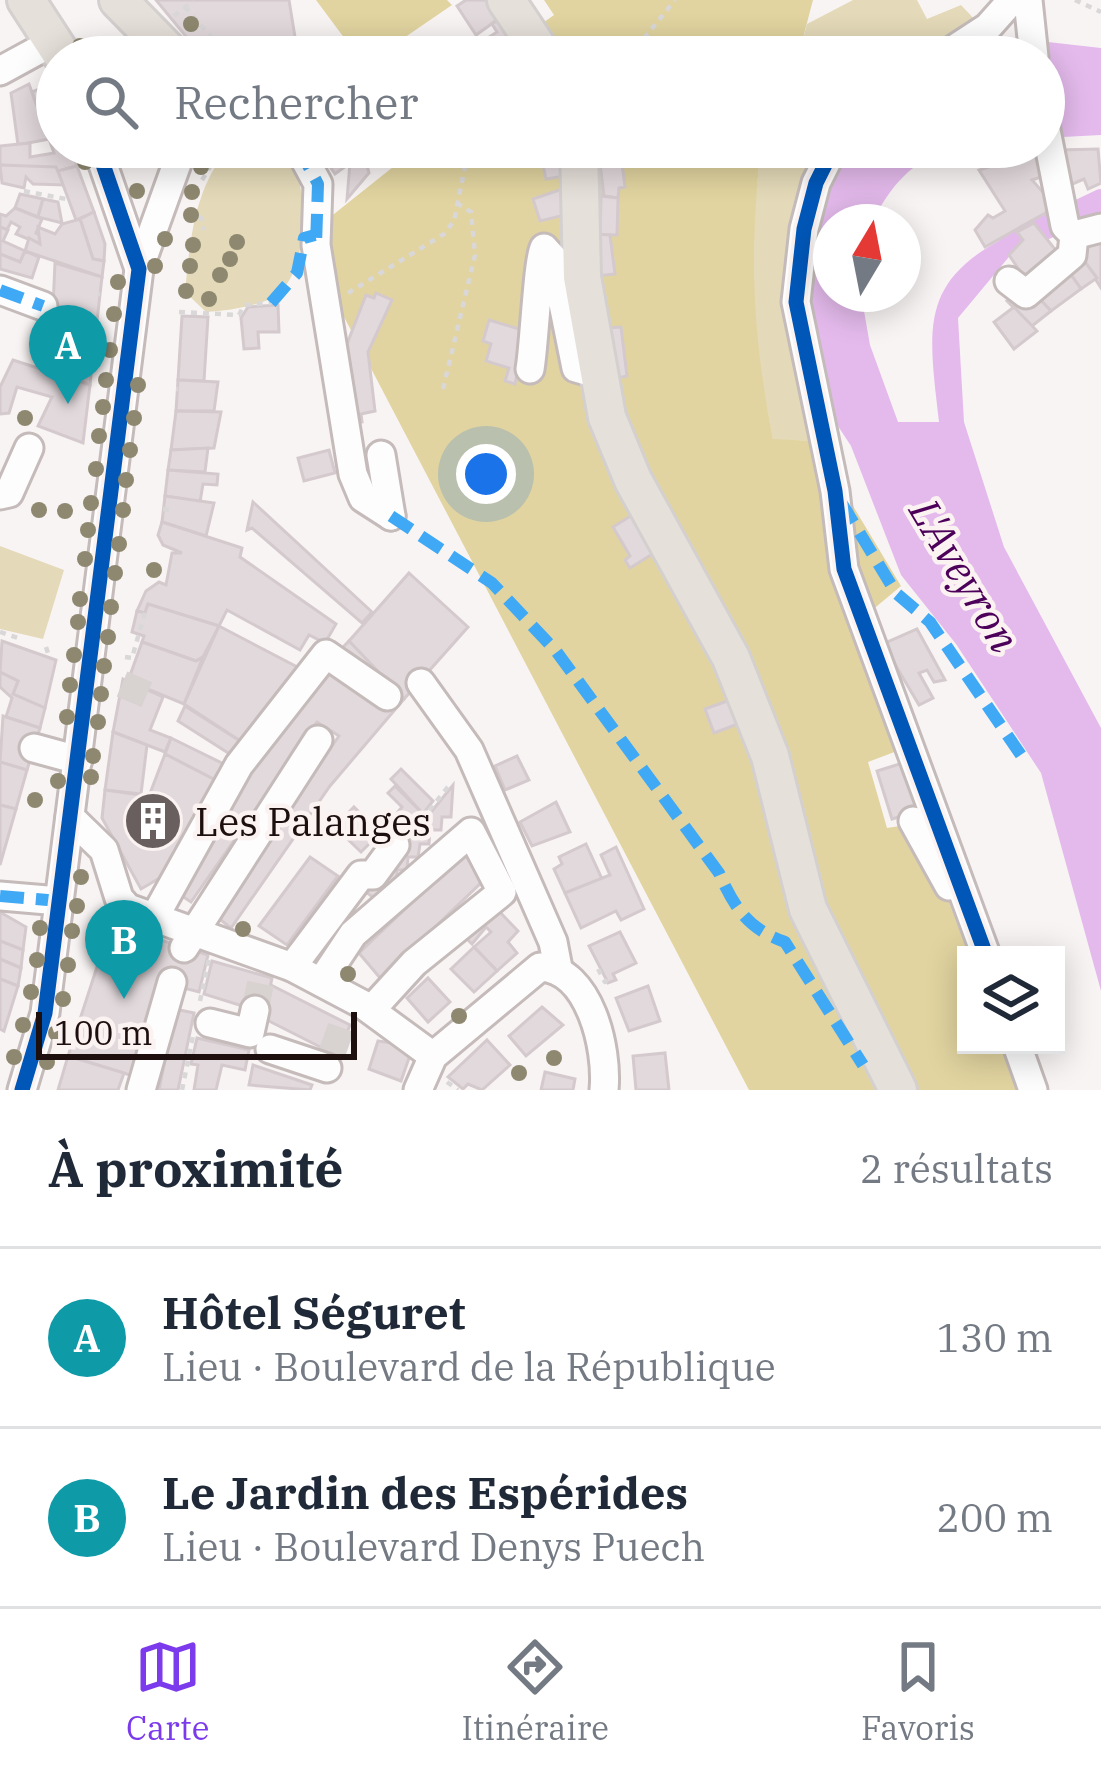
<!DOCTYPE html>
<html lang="fr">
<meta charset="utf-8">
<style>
body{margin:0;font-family:"IBM Plex Serif",serif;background:#f6f6f7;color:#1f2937}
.controls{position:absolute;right:36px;bottom:36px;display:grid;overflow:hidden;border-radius:0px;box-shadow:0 6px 30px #0003}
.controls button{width:108px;height:108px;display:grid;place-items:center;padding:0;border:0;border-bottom:3px solid #e0e1e3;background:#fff;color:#1f2937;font:60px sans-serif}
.compass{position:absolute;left:813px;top:204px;width:108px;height:108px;border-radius:50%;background:#fff;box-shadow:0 6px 30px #0003;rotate:10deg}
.scale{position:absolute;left:36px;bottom:30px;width:321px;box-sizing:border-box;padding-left:12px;border:6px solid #1c0f0d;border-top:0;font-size:33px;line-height:42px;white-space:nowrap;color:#1c0f0d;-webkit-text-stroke:9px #fbf3f2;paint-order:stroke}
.you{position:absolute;left:486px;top:474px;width:42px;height:42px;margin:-30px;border:9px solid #fff;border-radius:50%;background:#1a73e8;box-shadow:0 0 0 18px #1a73e833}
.badge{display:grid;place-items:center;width:78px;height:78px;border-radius:50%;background:#7c3aed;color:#fff;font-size:39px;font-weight:700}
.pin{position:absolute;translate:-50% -99px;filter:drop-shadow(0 3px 6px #0008)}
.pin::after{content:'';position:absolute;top:63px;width:42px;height:36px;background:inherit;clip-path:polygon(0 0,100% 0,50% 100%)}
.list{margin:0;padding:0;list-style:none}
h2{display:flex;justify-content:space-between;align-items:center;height:156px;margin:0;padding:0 48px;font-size:51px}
h2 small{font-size:39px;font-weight:400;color:#747a83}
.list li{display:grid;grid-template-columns:78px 1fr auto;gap:36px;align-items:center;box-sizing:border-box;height:180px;padding:0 48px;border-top:3px solid #e0e1e3}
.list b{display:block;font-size:45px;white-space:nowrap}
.list p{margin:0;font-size:39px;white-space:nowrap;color:#747a83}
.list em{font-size:39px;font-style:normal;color:#747a83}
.icon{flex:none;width:66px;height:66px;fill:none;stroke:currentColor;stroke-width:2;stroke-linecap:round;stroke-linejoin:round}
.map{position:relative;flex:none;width:1101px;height:1090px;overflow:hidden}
.search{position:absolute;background:#fff;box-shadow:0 6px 30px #0003;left:36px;right:36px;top:36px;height:132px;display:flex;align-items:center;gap:30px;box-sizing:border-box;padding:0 42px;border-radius:66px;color:#747a83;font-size:45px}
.sheet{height:516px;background:#fff}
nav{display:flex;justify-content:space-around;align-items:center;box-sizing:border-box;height:168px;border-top:3px solid #e0e1e3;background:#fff;font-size:33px;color:#747a83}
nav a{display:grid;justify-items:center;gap:6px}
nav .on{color:#7c3aed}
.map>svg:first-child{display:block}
.green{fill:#e4dab9}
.forest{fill:#e1d4a0}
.water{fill:#e4baec}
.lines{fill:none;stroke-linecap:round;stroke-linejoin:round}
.canal{stroke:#e4baec;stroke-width:24}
.building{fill:#e2d9dc;stroke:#d4cacd;stroke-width:3}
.minor-tunnel{stroke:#d8d2d1;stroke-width:27;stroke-dasharray:27 14;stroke-linecap:butt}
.minor-casing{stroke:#c4bbba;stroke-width:33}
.major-casing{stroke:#d4d0cf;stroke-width:42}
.path{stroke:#d9d7d7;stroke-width:4.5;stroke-dasharray:6 6;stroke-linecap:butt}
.minor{stroke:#fefdfd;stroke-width:27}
.major{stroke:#e6e0da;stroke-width:36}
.quiet{stroke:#3fa9f5;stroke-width:12;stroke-dasharray:24 12;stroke-linecap:butt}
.cycleway-casing{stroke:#fbf3f2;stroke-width:22}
.cycleway{stroke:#0057b8;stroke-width:15}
.tree{fill:#8e8870}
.labels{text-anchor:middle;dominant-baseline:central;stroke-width:9;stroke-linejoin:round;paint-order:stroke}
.poi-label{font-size:39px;fill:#1c0f0d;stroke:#fbf3f2;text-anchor:start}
.water-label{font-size:42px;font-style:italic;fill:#4d005a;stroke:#fbf3f2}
</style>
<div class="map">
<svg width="1101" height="1090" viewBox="0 0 1101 1090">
<rect width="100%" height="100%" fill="#f9f4f4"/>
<g class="green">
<path d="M853 0H917L927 19 961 5 977 22 923 57H798L807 24Z"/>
<path d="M229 147H271L276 157V147H286C310 179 312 283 268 300 250 307 226 311 206 312L185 292C190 240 194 189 229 147Z"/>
<path d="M761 147H818L795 239 814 441 773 440 755 346 751 241Z"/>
<path d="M0 546 64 570 43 639 0 629Z"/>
</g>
<g class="forest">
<path d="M316 0H447L452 5 398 42 406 57H319L305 39H345Z"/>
<path d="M544 0H813L798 57H563L540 25 554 15Z"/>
<path d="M381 147H761C749 255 752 332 773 439L814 441 901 586 852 627 897 751 868 762 887 828 906 825 949 902 969 955 966 1045H1003L1020 1090H749L332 294 329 218 393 167Z"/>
</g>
<g class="water">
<path d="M1048 42 1101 48V135L1044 138V57H1002L1018 45Z"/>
<path d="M848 147H949C910 164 892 184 872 222H831V294H861L870 345 898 422H939C928 325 918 279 1016 232L1023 240 958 318 964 422 1004 547 1101 728V991L1041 773 956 644 901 575 851 446 836 423 806 305 812 235 838 158Z"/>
</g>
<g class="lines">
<path class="canal" d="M1011 244 1101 201"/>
</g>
<g class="building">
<path d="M156 0H289L295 37 287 46 296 57H203Z"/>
<path d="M466 0H494L504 15 476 35 457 6Z"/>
<path d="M504 15 533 57H490L480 43 497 32 492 24Z"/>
<path d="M29 84 49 139 18 145 11 93Z"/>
<path d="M48 85 57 114V135L49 139 32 92Z"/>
<path d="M57 135V147H70L77 166 58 171 0 165V146L30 143V157L54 153 49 139Z"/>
<path d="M362 147 369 173 347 199 350 163 335 174 317 148Z"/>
<path d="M539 147H565L571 175 546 179Z"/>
<path d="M598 147H620L625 187 619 188 618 198 604 196Z"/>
<path d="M1045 149 1050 174 1032 180 1056 207 985 247 975 230 988 215 993 218 1005 211 979 170Z"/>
<path d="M1098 149 1101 183 1088 189 1084 179 1063 188 1058 150Z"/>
<path d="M0 165 56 167 64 185 33 184 26 177 24 188 2 183Z"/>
<path d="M77 166 94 212 76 220 58 171Z"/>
<path d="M571 186 572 199 562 202 565 215 540 221 533 199Z"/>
<path d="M20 194 43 199 38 217 15 208Z"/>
<path d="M601 196 618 198 617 235H600Z"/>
<path d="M43 199 58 202 62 223 38 217Z"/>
<path d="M15 208 42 219 36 233 43 237 40 244 16 234 20 227 11 222 7 230 0 227V214L6 216Z"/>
<path d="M94 212 105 244 104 261 93 259 80 219Z"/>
<path d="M80 219 93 259 104 261 102 277 25 251 29 238 40 244 38 227 55 234 62 224Z"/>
<path d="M1034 223 1062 258 1030 286 1009 255 1023 240 1017 232Z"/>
<path d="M0 227 8 230 3 241 25 251 20 262 0 254Z"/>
<path d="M595 234 610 235 615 274 596 276Z"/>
<path d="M1097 237 1101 244V288L1080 255Z"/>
<path d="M25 251 39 257 32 278 0 269V254L20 262Z"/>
<path d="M1080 255 1097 278 1081 289 1067 269Z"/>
<path d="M55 263 102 277 97 321 53 307Z"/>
<path d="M1067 269 1081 289 1051 311 1034 293Z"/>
<path d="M376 293 392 300 368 352 375 411 361 414 362 422 353 423 345 349 366 295 374 298Z"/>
<path d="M1018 293H1034L1051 311 1032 326 1007 301Z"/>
<path d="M278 305 279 332H258L259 348 244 349 241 318 248 307Z"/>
<path d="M1014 307 1037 331 1014 349 994 322Z"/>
<path d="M54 308 97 321 90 385 56 373 63 315Z"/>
<path d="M182 316 208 317 204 381 178 380Z"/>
<path d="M489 320 526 331 515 384 505 381 509 368 486 361 491 344 483 341Z"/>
<path d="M621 327 627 376 613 379 604 328Z"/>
<path d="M13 360 90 385 83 443 38 426 52 397 17 387 9 413 0 414V387Z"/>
<path d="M178 380 218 382 214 411H176Z"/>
<path d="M176 411 221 412 214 448 171 450Z"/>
<path d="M208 448 205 472 168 470 171 450Z"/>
<path d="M329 450 335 473 304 481 298 458Z"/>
<path d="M168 470 218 474 217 485 203 484 200 502 165 496Z"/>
<path d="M165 496 214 503 206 536 162 522Z"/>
<path d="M253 502 372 612 362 623 252 528 247 530Z"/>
<path d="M637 512 659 550 630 568 625 560 630 556 613 527Z"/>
<path d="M162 522 242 548 240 557 336 624 325 643 309 635 300 650 227 610 219 626 148 604 145 613 137 611 146 591 159 582 166 585 172 553H182L163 545 158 535Z"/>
<path d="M409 573 468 627 404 699 349 641Z"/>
<path d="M148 604 219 626 203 657 196 661 142 642 144 636 132 632 137 611 145 613Z"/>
<path d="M219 626 303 670 245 744 184 704Z"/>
<path d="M917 629 945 680 934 682 927 670 919 673 933 698 919 705 883 644Z"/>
<path d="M2 641 56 660 45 708 13 694 18 681 0 672Z"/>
<path d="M349 641 404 699 330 786 231 928 213 914 339 736 317 722 191 902 179 894 222 801 306 686Z"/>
<path d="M142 642 196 661 203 657 184 704 128 681Z"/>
<path d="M0 672 18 681 13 694 45 708 40 728 6 717 12 698 0 687Z"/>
<path d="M123 679 163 697 150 730 171 738 165 752 113 732Z"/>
<path d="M730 700 738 724 714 733 705 709Z"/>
<path d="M185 706 240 741 233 756 178 721Z"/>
<path d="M3 716 40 728 27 770 0 762Z"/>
<path d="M113 732 147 745 141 794 105 790Z"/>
<path d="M171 738 228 766 221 783 165 754Z"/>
<path d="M165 754 223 784 167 885 158 879 141 889 102 818 105 790 149 796Z"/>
<path d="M517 756 529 780 505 790 495 766Z"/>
<path d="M909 761 923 809 892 819 877 771Z"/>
<path d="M0 762 27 770 16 809 0 805Z"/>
<path d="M401 769 433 801 423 814 391 779Z"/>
<path d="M453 785 451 817H442L441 830H430L429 844H420L418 857H408L407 870H397V883H388L374 898 366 892Z"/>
<path d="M395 786 423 814 402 842 386 826 402 807 388 793Z"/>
<path d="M556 802 570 832 532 846 520 822Z"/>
<path d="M0 805 16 809 0 865Z"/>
<path d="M354 807 378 830 384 824 396 836 389 844 380 833 361 852 335 827Z"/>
<path d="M586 844 602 879 565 893 554 869 562 864 559 857Z"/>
<path d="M616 847 644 909 621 920 616 911 581 928 565 893 610 875 601 855Z"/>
<path d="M466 851 487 877 381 979 359 953Z"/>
<path d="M310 857 338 876 287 945 259 926Z"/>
<path d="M495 907 518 931 508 942 517 953 497 971 474 947 491 932 486 927 472 944 461 933Z"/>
<path d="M0 912 26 927 23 950 0 941Z"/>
<path d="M111 924 208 955 199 992 184 988 133 1076 68 1056Z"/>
<path d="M620 932 636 963 613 974 616 980 608 983 589 946Z"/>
<path d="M0 941 23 950 21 968 0 959Z"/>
<path d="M474 947 497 971 474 992 451 969Z"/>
<path d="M0 959 21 968 18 986 0 979Z"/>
<path d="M212 961 272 978 265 1013 204 994Z"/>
<path d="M428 978 450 1002 428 1022 407 998Z"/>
<path d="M0 979 18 986 4 1031 0 1029Z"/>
<path d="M271 985 350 1025 338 1056 265 1019Z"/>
<path d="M648 986 660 1021 629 1031 616 998Z"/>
<path d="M542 1007 563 1025 526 1056 509 1036Z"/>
<path d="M175 1009 194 1013 178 1090H159Z"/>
<path d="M197 1038 249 1050 245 1070 222 1065 216 1090H194L198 1065 191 1064Z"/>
<path d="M487 1040 510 1065 482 1090 468 1084 463 1089 448 1077Z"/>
<path d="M378 1041 393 1043 410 1055 401 1081 369 1069Z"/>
<path d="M665 1053 669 1090H636L633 1056Z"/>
<path d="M68 1056 124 1073 118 1090H58Z"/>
<path d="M253 1065 312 1085 310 1090 249 1085Z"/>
<path d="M545 1072 575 1079 573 1090H541Z"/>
</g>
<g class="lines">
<g class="minor-tunnel">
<path d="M122 684 157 699"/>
<path d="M255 1010 262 976"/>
<path d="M332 1053 343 1022"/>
</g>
<defs>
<g id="minor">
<path d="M1028 0 1034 57"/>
<path d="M942 57 988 27 1012 0"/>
<path d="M0 71 55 41"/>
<path d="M1044 120 1065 226 1074 235 1101 228"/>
<path d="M298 147 318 184 316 245 353 474 363 498 391 516"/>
<path d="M834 147 816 183 804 229 796 302 835 491 844 569 986 955"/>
<path d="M139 269 183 147"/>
<path d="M1009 281 1026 294 1072 255 1074 235"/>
<path d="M0 290 43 306"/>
<path d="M530 369C534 348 538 257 544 248L554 259 576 368 597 374"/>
<path d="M381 455 391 516"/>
<path d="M0 495 9 493 29 448"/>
<path d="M421 683 469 750 553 942 558 968"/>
<path d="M34 748 78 760"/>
<path d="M70 817 104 850 119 898 128 908 292 967 362 1004 433 1056"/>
<path d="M913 821 949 886"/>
<path d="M0 896 59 901"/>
<path d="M153 920 239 765 326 654 387 696"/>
<path d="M184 948 318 740"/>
<path d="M292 967 361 875H373L395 845"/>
<path d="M321 982 353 934 471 832 502 892 414 963 371 1010"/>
<path d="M210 1023 250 1033 255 1010"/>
<path d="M1017 1045 1033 1090"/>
<path d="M270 1049 327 1068"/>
<path d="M22 1090 45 1013 139 269 97 147"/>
<path d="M141 1090 172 982"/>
<path d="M418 1090 433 1056 540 967C590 969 608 1049 604 1090"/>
</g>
<g id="major">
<path d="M26 0 63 57"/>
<path d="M118 0 174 57"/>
<path d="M506 0 544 57"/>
<path d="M132 147H149"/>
<path d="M579 147 582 277 607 417 633 480 731 658 770 756 808 909 898 1090"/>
</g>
</defs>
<use href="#minor" class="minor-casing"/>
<use href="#major" class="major-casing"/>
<g class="path">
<path d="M1075 0 1101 12"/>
<path d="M185 7 212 38 202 47"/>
<path d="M174 16 193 1"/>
<path d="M250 56 251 57"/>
<path d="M629 57 675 0"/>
<path d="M202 180 222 147"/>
<path d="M24 191 66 199"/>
<path d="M189 209 202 219 204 230"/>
<path d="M348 293 444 234 454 221 469 147"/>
<path d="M98 294H100"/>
<path d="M179 312 239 315 244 305 271 303"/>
<path d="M176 389H178"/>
<path d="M443 389 475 255 471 212 457 203"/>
<path d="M163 509 169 510"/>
<path d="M0 632 18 638"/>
<path d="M46 647 48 653"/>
<path d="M125 657 132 658 146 609"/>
<path d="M414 829 448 787"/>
<path d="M598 969 605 982 609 977"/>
<path d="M200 1001 209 959"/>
<path d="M447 1082 458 1090"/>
<path d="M182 1090 193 1036"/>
</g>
<use href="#minor" class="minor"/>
<use href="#major" class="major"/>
<g class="quiet">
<path d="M298 147 318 184 316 245"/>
<path d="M0 290 43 306"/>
<path d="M271 303 297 273 304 238 315 235"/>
<path d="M841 502 896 593 930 622 1025 761"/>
<path d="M391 516 492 583 556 651 719 873C734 907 748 929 785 942L863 1065"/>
<path d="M0 896 59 901"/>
</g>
<defs>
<g id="cycleway">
<path d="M834 147 816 183 804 229 796 302 835 491 844 569 986 955"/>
<path d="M22 1090 45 1013 139 269 97 147"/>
</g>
</defs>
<use href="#cycleway" class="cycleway-casing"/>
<use href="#cycleway" class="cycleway"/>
</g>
<g class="tree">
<circle cx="191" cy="24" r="8"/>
<circle cx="80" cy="46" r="8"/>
<circle cx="210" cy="49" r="8"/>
<circle cx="85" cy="162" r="8"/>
<circle cx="201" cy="167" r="8"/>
<circle cx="137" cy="191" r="8"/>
<circle cx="192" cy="192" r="8"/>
<circle cx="191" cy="215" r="8"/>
<circle cx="165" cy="239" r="8"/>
<circle cx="237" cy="242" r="8"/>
<circle cx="193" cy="245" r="8"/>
<circle cx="230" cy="259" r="8"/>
<circle cx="155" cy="266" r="8"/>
<circle cx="190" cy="266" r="8"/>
<circle cx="220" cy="275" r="8"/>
<circle cx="118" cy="282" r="8"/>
<circle cx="186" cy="291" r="8"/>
<circle cx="209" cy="299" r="8"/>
<circle cx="114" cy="314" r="8"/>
<circle cx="110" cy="350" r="8"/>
<circle cx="106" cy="380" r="8"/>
<circle cx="138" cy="385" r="8"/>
<circle cx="103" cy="407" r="8"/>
<circle cx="25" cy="418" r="8"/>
<circle cx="134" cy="418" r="8"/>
<circle cx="99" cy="436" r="8"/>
<circle cx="130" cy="450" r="8"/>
<circle cx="96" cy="469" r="8"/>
<circle cx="126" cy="480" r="8"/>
<circle cx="91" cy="503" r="8"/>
<circle cx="39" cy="510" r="8"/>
<circle cx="123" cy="510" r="8"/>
<circle cx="65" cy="511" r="8"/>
<circle cx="88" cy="530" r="8"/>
<circle cx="119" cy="544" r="8"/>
<circle cx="85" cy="559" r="8"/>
<circle cx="154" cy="570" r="8"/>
<circle cx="115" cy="573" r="8"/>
<circle cx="80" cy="599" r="8"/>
<circle cx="111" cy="607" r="8"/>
<circle cx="78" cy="622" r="8"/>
<circle cx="108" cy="637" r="8"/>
<circle cx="74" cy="655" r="8"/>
<circle cx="104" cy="666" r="8"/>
<circle cx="70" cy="685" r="8"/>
<circle cx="101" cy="694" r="8"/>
<circle cx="67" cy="717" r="8"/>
<circle cx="98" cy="722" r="8"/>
<circle cx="93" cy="756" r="8"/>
<circle cx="91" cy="777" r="8"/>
<circle cx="58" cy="781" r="8"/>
<circle cx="35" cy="800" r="8"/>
<circle cx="81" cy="877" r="8"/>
<circle cx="77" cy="906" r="8"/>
<circle cx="40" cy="928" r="8"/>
<circle cx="243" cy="929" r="8"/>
<circle cx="72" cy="931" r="8"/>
<circle cx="37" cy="960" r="8"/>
<circle cx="68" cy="965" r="8"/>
<circle cx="348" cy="974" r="8"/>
<circle cx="31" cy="992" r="8"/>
<circle cx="63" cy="999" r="8"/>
<circle cx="459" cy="1016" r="8"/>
<circle cx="23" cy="1025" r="8"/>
<circle cx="56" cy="1033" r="8"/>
<circle cx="14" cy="1057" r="8"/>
<circle cx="554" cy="1058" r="8"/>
<circle cx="47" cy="1062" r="8"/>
<circle cx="519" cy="1073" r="8"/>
</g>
<defs>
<symbol id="building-disc" viewBox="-11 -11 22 22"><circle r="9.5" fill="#695f5e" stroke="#fbf3f2"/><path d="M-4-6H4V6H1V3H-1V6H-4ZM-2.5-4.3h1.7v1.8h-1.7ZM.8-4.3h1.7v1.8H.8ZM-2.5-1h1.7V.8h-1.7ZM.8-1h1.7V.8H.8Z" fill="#fff"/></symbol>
</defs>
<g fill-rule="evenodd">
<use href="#building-disc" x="120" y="788" width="66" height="66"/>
</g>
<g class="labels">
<g class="poi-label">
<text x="195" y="821">Les Palanges</text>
</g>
<g class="water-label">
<text transform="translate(965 575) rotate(59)">L'Aveyron</text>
</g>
</g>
</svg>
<div class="controls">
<button><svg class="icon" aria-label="layers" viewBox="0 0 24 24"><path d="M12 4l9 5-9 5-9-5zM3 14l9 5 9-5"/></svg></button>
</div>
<svg class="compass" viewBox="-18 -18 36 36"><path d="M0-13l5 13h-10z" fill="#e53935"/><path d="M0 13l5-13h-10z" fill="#747a83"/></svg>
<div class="scale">100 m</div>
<div class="you"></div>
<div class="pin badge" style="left:68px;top:404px;background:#0f9aa8">A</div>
<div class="pin badge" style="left:124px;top:999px;background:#0f9aa8">B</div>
<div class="search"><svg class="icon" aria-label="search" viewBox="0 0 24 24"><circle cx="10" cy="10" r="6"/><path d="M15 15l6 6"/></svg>Rechercher</div>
</div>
<section class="sheet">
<h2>À proximité<small>2 résultats</small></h2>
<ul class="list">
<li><span class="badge" style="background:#0f9aa8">A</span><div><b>Hôtel Séguret</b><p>Lieu · Boulevard de la République</p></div><em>130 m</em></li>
<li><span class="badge" style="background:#0f9aa8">B</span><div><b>Le Jardin des Espérides</b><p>Lieu · Boulevard Denys Puech</p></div><em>200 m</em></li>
</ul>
</section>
<nav>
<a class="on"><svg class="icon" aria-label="map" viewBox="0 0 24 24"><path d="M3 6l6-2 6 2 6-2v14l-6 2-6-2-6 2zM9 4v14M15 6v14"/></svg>Carte</a>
<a><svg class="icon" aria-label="directions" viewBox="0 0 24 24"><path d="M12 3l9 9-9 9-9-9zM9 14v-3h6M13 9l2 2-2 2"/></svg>Itinéraire</a>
<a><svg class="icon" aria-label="saved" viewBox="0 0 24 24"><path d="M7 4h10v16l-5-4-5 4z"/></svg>Favoris</a>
</nav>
